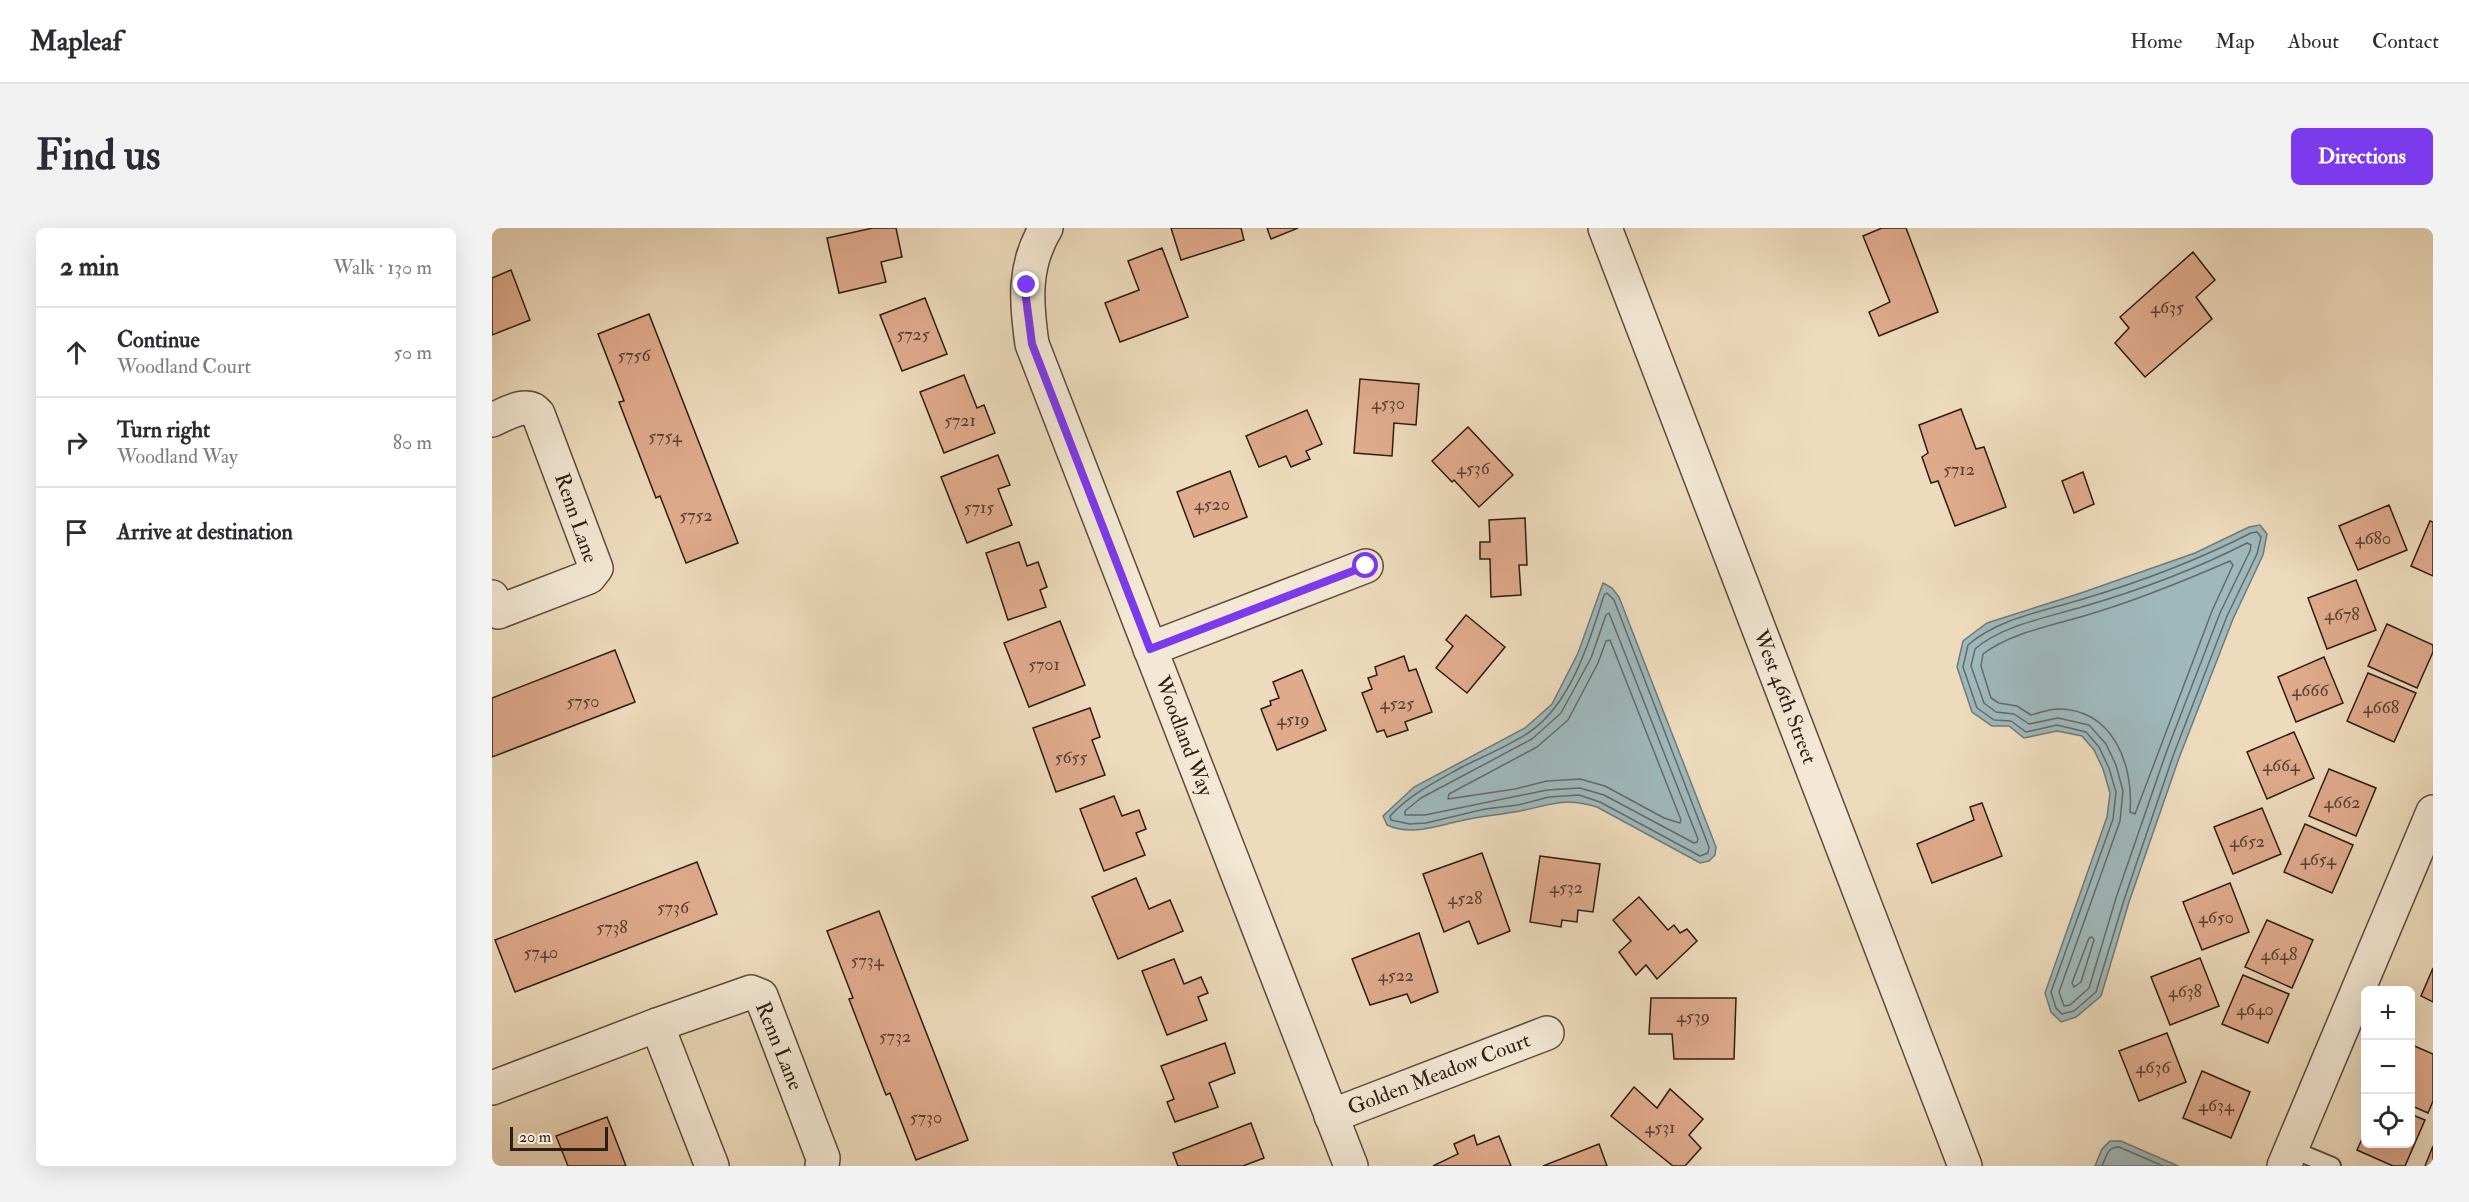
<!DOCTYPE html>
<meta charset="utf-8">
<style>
body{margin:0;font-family:"IM FELL Double Pica",serif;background:#f2f2f3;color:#2b2b33}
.controls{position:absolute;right:18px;bottom:18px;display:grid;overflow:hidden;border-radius:9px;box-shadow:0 6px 24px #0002}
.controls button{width:54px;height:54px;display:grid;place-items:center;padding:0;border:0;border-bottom:2px solid #e1e1e2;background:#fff;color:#2b2b33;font:30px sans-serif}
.scale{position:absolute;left:18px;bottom:15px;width:98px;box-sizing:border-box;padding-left:6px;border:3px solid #2c1d15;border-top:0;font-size:16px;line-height:21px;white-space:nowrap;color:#2c1d15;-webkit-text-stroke:4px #f4e8d4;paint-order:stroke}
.stop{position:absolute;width:18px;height:18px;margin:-14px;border:4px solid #7c3aed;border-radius:50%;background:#fff}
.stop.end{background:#7c3aed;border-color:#fff;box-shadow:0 2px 6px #0008}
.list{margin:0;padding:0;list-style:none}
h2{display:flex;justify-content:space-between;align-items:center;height:78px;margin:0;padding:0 24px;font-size:26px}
h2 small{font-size:20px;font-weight:400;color:#7c7c81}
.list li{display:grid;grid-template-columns:39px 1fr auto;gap:18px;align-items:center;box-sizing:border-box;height:90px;padding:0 24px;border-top:2px solid #e1e1e2}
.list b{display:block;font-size:22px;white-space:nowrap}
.list p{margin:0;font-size:20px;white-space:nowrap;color:#7c7c81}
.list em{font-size:20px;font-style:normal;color:#7c7c81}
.icon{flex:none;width:33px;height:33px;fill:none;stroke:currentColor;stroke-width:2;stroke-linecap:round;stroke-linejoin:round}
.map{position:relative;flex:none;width:1941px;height:938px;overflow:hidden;border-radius:9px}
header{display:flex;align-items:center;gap:36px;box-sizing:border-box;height:84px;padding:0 30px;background:#fff;border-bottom:2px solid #e1e1e2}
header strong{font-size:28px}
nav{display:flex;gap:33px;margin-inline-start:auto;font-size:21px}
.intro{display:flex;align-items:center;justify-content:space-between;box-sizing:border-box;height:144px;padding:0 36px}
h1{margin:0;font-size:42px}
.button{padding:15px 27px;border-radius:9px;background:#7c3aed;color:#fff;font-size:21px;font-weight:700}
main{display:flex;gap:36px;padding:0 36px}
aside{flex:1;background:#fff;border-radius:9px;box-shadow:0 6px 24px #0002}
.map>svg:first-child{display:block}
.water{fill:#9eb8bb;stroke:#707a79;stroke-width:1.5}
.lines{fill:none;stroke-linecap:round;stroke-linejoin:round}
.shore{stroke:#656a68;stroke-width:1.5}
.building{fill:#e0aa8d;stroke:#2c1d15;stroke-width:1.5}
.service-casing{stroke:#5c4c3f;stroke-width:20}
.minor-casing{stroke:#5c4c3f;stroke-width:36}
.tertiary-casing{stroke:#5c4c3f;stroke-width:36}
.service{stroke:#f4e8d4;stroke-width:16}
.minor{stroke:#f4e8d4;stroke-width:33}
.tertiary{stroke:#f4e8d4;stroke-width:33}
.route{stroke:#7c3aed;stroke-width:8}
.labels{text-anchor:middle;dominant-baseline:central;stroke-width:5;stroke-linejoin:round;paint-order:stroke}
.number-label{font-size:18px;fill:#594033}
.street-label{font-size:21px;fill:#2c1d15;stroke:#f4e8d4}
</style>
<header>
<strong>Mapleaf</strong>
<nav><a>Home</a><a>Map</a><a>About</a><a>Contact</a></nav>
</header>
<div class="intro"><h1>Find us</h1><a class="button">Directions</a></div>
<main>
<aside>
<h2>2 min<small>Walk · 130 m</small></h2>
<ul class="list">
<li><svg class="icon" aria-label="ahead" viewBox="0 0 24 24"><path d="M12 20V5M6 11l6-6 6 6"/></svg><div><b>Continue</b><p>Woodland Court</p></div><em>50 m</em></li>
<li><svg class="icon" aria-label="right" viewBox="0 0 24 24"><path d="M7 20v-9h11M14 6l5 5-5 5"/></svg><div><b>Turn right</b><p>Woodland Way</p></div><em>80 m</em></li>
<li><svg class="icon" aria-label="arrive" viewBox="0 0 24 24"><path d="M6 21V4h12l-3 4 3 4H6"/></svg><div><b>Arrive at destination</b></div></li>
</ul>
</aside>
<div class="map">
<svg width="1941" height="938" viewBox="0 0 1941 938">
<rect width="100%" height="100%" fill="#eedbbd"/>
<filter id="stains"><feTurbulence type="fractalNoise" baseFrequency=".00333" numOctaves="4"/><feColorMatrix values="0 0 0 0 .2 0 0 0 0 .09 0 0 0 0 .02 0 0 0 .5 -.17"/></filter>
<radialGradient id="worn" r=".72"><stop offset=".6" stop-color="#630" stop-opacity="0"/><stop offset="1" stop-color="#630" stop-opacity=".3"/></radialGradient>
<g class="water">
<path d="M1768 297 1775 306 1771 327 1741 391 1687 530 1637 674 1609 768 1584 789 1569 794 1559 784 1553 765 1615 589 1618 565 1611 541 1602 522 1590 508 1565 503 1532 510 1517 498H1500L1480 484 1465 439 1471 413 1495 395 1589 365 1703 325 1757 299Z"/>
<path d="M1111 355 1120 360 1127 369 1224 619 1223 627 1217 633 1208 635 1105 579C1074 569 1058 577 1028 583 1008 587 988 588 968 593 944 598 919 608 895 597L891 588 922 559 1033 500 1060 476 1086 425Z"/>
<path d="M1618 913H1629L1686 938H1603L1610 921Z"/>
</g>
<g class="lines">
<g class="shore">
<path d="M1765 304 1769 309 1765 326 1735 388 1681 528 1632 672 1604 764 1582 783 1570 786 1564 780 1559 764 1621 591 1624 564 1617 540 1607 519 1594 504 1565 497 1534 504 1519 493 1502 492 1485 480 1471 439 1476 417C1507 390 1553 383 1591 371 1648 354 1706 332 1759 305Z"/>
<path d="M1755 315 1759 317 1758 323 1728 385 1674 525 1624 670 1597 760 1578 777 1572 778 1567 764 1628 593 1631 563 1624 537 1614 516 1597 497 1566 490 1537 496 1522 486 1504 484 1492 475 1479 438 1483 421C1510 397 1558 389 1593 378 1648 362 1704 341 1755 315Z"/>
<path d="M1738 333 1741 337 1720 383 1643 586 1638 584C1642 537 1621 481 1566 481 1557 481 1547 485 1539 487L1525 478 1507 475 1499 470 1489 438 1491 426C1518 405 1562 397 1595 387 1643 373 1692 353 1738 333Z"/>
<path d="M1115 365 1122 372 1217 619 1216 625 1208 628 1108 574 1087 567 1057 569 1026 577 993 581 934 595 918 596 899 592 898 588C918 566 945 553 970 539 992 528 1016 518 1036 505 1078 478 1098 413 1112 367Z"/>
<path d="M1117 385 1206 611 1205 614 1202 615 1112 567 1088 560 1055 562 933 587H913V583L929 570 1040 511 1069 485 1099 430 1114 387Z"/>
<path d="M1118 412 1189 592 1188 595 1172 590 1113 558 1088 551 1055 553 1023 561 956 571 957 566 1045 519 1076 492 1106 435 1114 413Z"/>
<path d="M1600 709 1602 712 1589 754 1582 759 1580 755 1597 710Z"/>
<path d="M1610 938C1615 928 1615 919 1627 919L1671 938"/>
</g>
</g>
<g class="building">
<path d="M381 0H404L410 29 389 34 394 54 347 65 335 10Z"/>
<path d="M679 0H749L752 12 689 32Z"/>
<path d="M775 0H806L779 11Z"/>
<path d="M1390 0H1414L1446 84 1387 108 1377 84 1398 74 1371 8Z"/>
<path d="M670 20 696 89 628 114 613 75 647 62 636 33Z"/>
<path d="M1701 24 1723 52 1704 69 1720 91 1653 149 1623 115 1637 100 1628 89Z"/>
<path d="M19 42 38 92 0 107V50Z"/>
<path d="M433 70 455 126 410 143 388 87Z"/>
<path d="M157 86 246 315 194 335 168 268 164 270 127 174 132 173 106 106Z"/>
<path d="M472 147 485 180 492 177 503 205 452 225 428 164Z"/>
<path d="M868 151 927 156 924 197 902 195 900 228 862 225Z"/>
<path d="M1469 181 1484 221 1492 219 1514 279 1463 298 1446 253 1439 255 1430 229 1436 225 1427 197Z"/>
<path d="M815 182 830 216 814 223 818 231 799 239 794 228 767 239 754 208Z"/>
<path d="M976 199 1021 247 987 279 962 252 960 254 940 233Z"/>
<path d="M506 227 518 257 506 261 520 297 475 315 449 249Z"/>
<path d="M738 243 755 289 702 309 685 264Z"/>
<path d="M1591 244 1602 276 1582 285 1570 253Z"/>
<path d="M1897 277 1915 322 1866 342 1847 298Z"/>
<path d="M1033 290 1035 337H1027L1029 367 999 369 998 331H988V314H998L997 292Z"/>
<path d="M1938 293 1941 294V348L1919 338Z"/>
<path d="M527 314 535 338 546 334 555 359 548 362 554 379 516 392 494 325Z"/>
<path d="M1864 352 1884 402 1835 421 1816 370Z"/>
<path d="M974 387 1013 419 975 465 944 440 961 418 954 412Z"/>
<path d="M568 393 593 457 537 479 512 415Z"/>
<path d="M1895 396 1941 417V424L1925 460 1876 438Z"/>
<path d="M123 422 143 474 0 529V470Z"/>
<path d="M912 428 917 443 924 441 940 484 913 494 916 502 895 509 892 502 885 504 870 465 880 461 876 450 885 447 883 439Z"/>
<path d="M1832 429 1851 475 1804 494 1786 449Z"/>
<path d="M810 442 834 502 785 522 769 481 779 477 778 473 787 470 781 454Z"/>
<path d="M1876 445 1924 465 1902 514 1855 493Z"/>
<path d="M598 480 608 509 600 512 613 547 564 564 541 500Z"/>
<path d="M1802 504 1822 550 1775 571 1755 524Z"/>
<path d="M1837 541 1884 560 1864 608 1817 588Z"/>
<path d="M622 568 630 588 647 582 654 601 644 605 653 627 612 643 588 581Z"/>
<path d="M1490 575 1510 628 1440 655 1425 616 1482 592 1478 579Z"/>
<path d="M1770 580 1789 626 1741 646 1722 599Z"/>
<path d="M1813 596 1861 617 1840 665 1792 644Z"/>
<path d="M990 625 1018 703 986 716 977 693 952 704 931 646Z"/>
<path d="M1048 628 1108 636 1101 684 1086 682 1085 694 1070 692 1069 699 1038 694Z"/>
<path d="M205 634 225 686 23 764 3 712Z"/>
<path d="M644 650 657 681 678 672 691 703 626 731 600 669Z"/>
<path d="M1738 655 1757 704 1710 722 1691 674Z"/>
<path d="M1147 669 1176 702 1182 697 1188 705 1195 701 1205 713 1165 751 1154 737 1144 747 1127 724 1139 713 1121 692Z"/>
<path d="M387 683 476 912 424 932 398 865 394 867 357 771 361 770 335 703Z"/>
<path d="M1775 692 1821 712 1800 760 1753 739Z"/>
<path d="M927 705 946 764 919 775 915 766 878 777 860 731Z"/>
<path d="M1708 730 1727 778 1678 797 1659 749Z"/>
<path d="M682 731 692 756 709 749 716 765 706 769 715 792 675 807 650 743Z"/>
<path d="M1941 740V774L1929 768Z"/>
<path d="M1751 747 1797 766 1776 815 1730 796Z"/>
<path d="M1159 770H1244L1242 831H1182L1180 806H1157Z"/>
<path d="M1675 805 1694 854 1647 873 1627 823Z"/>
<path d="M733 815 743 845 717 855 726 879 683 894 675 874 682 871 669 838Z"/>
<path d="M1918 816 1941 826V873L1936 885 1918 877Z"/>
<path d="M1710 843 1758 864 1739 910 1691 890Z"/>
<path d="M1142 859 1165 880 1178 861 1211 891 1197 907 1209 920 1193 938H1181L1119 888Z"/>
<path d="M1918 886 1933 892 1913 938H1901L1865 922 1874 902V916H1918Z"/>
<path d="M115 889 134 938H76L64 908Z"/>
<path d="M759 895 772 930 751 938H686L681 925Z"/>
<path d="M982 907 985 917 1007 908 1019 938H941L966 926 962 916Z"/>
<path d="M1107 916 1115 938H1051Z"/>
<path d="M1941 918V938H1933Z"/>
</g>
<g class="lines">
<defs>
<path id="service" d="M1799 921 1840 938"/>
<g id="minor">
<path d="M554 0C531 38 534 74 540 116L859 938"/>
<path d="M0 192C14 186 35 172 46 186L104 340 97 349 6 384 0 369"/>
<path d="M658 421 874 338"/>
<path d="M0 860 165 797"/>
<path d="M839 888 1055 805"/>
<path d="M220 938 165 797 259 764 269 768 331 930 330 938"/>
<path d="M1792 938 1941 584"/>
</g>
<path id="tertiary" d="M1113 0 1473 938"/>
</defs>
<use href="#service" class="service-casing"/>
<use href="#minor" class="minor-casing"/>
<use href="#tertiary" class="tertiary-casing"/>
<use href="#service" class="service"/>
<use href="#minor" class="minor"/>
<use href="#tertiary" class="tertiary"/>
</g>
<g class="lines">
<path class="route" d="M535 57 534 70 540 116 658 421 874 338"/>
</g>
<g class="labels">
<g class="number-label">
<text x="1675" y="79">4635</text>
<text x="421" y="106">5725</text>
<text x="142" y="127">5756</text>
<text x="896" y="175">4530</text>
<text x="468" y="192">5721</text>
<text x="173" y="208">5754</text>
<text x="981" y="240">4536</text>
<text x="1467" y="241">5712</text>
<text x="720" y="276">4520</text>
<text x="487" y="279">5715</text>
<text x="204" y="287">5752</text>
<text x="1881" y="310">4680</text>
<text x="1850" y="386">4678</text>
<text x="552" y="436">5701</text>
<text x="1818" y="462">4666</text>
<text x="91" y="473">5750</text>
<text x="905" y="475">4525</text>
<text x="1889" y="479">4668</text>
<text x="801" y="491">4519</text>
<text x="579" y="529">5655</text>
<text x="1789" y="537">4664</text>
<text x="1850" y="574">4662</text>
<text x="1755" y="613">4652</text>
<text x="1826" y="631">4654</text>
<text x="1074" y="659">4532</text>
<text x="973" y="670">4528</text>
<text x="181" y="679">5736</text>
<text x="1724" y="689">4650</text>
<text x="120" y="699">5738</text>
<text x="49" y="724">5740</text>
<text x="1787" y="726">4648</text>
<text x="375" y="732">5734</text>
<text x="904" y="747">4522</text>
<text x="1693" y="763">4638</text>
<text x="1763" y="781">4640</text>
<text x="1201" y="788">4539</text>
<text x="403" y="808">5732</text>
<text x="1661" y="839">4636</text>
<text x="1724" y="877">4634</text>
<text x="434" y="889">5730</text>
<text x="1168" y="899">4531</text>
</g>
<g class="street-label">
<text transform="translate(84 290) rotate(71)">Renn Lane</text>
<text transform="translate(1293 469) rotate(69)">West 46th Street</text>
<text transform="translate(692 508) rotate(69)">Woodland Way</text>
<text transform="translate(287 818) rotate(68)">Renn Lane</text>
<text transform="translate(947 846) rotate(-21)">Golden Meadow Court</text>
</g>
</g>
<rect width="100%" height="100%" filter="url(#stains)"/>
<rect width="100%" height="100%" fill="url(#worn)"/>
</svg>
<div class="controls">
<button>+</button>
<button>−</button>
<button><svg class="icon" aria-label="locate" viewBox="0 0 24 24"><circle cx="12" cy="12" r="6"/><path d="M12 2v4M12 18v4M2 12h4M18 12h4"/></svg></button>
</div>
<div class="scale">20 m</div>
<div class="stop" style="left:874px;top:338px"></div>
<div class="stop end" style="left:535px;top:57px"></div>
</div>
</main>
